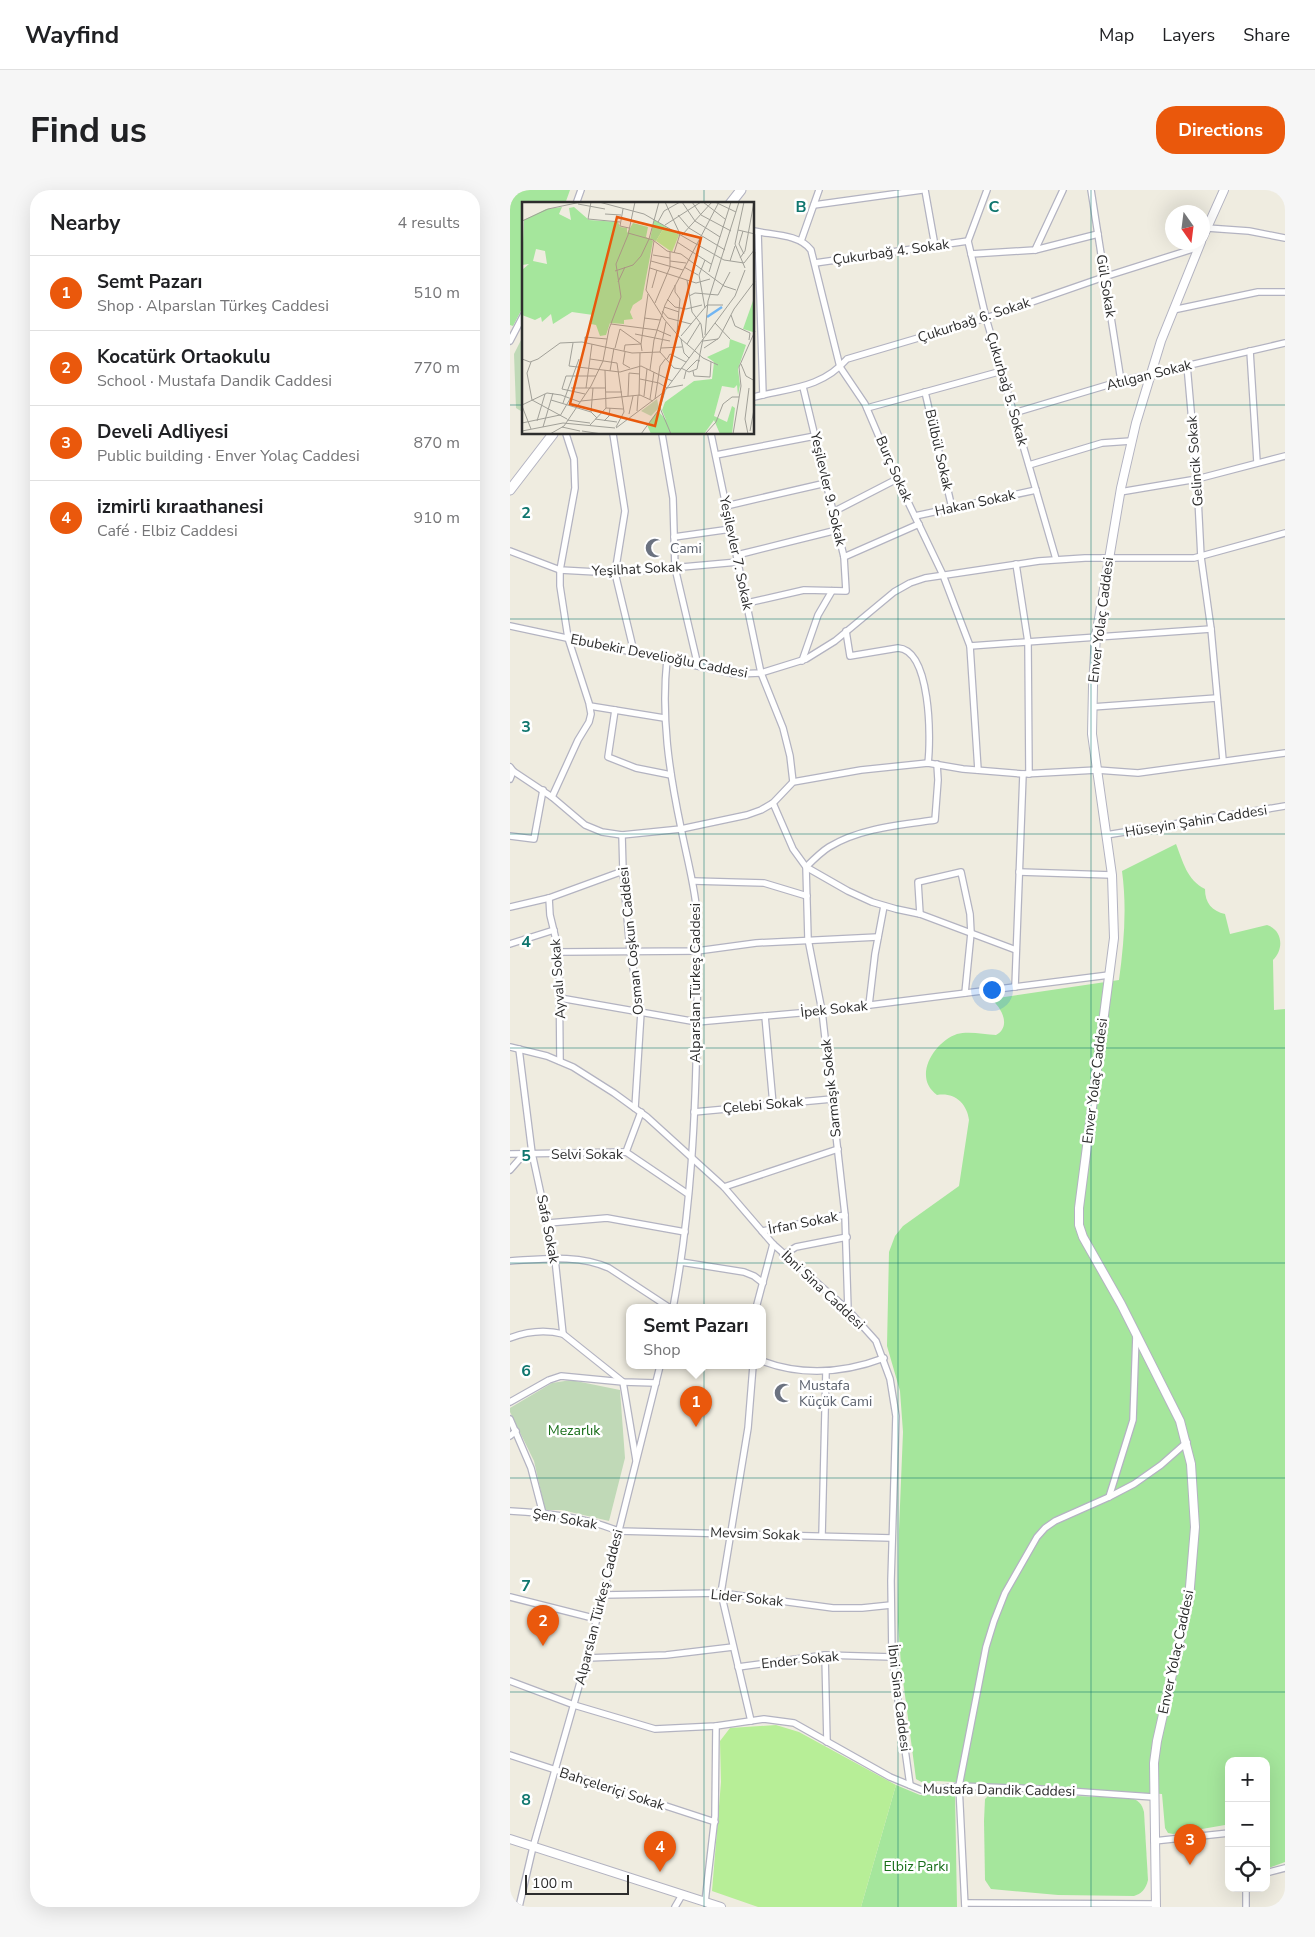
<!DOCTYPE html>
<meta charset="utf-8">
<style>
body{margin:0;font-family:"Nunito Sans",sans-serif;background:#f6f6f6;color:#202124}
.controls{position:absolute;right:15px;bottom:15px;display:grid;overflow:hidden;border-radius:10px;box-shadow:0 5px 20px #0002}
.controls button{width:45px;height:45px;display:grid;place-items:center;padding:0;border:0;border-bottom:1px solid #e0e0e0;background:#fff;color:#202124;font:25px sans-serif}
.compass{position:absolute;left:655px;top:15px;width:45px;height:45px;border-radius:50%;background:#fff;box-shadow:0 5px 20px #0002;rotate:166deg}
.scale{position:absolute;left:15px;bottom:12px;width:104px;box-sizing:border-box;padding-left:5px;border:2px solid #2d2d2d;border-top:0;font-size:14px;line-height:18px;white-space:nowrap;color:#2d2d2d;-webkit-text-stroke:4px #fff;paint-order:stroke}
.you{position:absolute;left:481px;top:799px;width:18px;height:18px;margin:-12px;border:4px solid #fff;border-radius:50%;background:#1a73e8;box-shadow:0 0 0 8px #1a73e833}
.badge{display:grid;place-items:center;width:32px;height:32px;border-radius:50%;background:#ea580c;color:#fff;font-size:16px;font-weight:700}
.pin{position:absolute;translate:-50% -41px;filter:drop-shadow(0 1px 2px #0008)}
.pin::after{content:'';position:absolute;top:26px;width:18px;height:15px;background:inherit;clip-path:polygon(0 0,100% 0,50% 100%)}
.popup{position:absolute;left:116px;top:1114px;width:140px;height:65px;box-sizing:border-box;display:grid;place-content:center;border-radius:10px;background:#fff;filter:drop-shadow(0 1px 4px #0005);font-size:16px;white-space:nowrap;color:#757577}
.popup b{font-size:19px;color:#202124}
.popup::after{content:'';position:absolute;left:50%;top:100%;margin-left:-10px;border:10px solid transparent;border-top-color:#fff}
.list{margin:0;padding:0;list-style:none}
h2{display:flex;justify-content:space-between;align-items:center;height:65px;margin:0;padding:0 20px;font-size:21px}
h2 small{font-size:16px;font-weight:400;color:#757577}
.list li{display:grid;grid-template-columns:32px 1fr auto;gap:15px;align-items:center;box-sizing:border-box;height:75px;padding:0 20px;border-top:1px solid #e0e0e0}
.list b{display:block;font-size:19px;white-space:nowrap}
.list p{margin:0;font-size:16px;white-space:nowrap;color:#757577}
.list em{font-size:16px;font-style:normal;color:#757577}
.icon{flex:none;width:28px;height:28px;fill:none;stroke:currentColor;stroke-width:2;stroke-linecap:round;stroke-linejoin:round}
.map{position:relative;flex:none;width:775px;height:1717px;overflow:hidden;border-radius:20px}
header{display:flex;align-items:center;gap:30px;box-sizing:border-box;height:70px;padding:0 25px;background:#fff;border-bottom:1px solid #e0e0e0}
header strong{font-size:24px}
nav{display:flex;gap:28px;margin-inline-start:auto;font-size:18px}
.intro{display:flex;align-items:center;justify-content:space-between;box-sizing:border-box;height:120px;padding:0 30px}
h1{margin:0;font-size:35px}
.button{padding:12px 22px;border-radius:20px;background:#ea580c;color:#fff;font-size:18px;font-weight:700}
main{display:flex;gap:30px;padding:0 30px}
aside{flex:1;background:#fff;border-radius:20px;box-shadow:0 5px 20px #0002}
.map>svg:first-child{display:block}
.green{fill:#a5e69c}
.cemetery{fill:#c0d9b7}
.pitch{fill:#b7ee97}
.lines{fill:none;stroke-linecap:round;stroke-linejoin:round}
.minor-casing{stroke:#b3b3c1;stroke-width:8}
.tertiary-casing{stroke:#b3b3c1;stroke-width:10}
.secondary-casing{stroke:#b3b3c1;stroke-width:11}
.minor{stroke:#fff;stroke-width:5.5}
.tertiary{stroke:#fff;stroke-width:8}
.secondary{stroke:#fff;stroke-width:9}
.grid{fill:none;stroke:#0f766e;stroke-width:1;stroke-opacity:0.55}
.labels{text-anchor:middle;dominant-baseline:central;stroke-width:5;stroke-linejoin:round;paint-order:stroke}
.street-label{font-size:14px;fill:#2d2d2d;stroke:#fff}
.worship-label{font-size:14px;fill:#5b616d;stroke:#fff;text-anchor:start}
.park-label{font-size:14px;fill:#196f1a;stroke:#fff}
.inset-river{fill:none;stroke:#71b5f3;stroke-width:2.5}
.inset-road{fill:none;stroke:#a1a098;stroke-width:1}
.view{fill:#e8590c;fill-opacity:0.15;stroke:#e8590c;stroke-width:2.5}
.inset-edge{fill:none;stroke:#2d2d2d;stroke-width:2.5}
.grid-label{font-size:16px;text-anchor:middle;font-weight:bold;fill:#0f766e;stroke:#fff;stroke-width:5;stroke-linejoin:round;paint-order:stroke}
</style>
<header>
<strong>Wayfind</strong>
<nav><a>Map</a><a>Layers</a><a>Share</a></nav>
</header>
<div class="intro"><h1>Find us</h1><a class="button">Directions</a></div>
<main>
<aside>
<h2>Nearby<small>4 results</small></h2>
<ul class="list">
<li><span class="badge">1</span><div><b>Semt Pazarı</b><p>Shop · Alparslan Türkeş Caddesi</p></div><em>510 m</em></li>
<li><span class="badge">2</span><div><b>Kocatürk Ortaokulu</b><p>School · Mustafa Dandik Caddesi</p></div><em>770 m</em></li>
<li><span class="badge">3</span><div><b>Develi Adliyesi</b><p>Public building · Enver Yolaç Caddesi</p></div><em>870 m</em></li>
<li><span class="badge">4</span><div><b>izmirli kıraathanesi</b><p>Café · Elbiz Caddesi</p></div><em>910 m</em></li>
</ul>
</aside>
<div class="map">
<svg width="775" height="1717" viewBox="0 0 775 1717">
<rect width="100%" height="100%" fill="#efece0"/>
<g class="green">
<path d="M0 0H60L55 14H14V115L3 136 0 135Z"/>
<path d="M666 654C673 672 677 690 695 699 695 713 702 721 715 724L720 744 757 735C773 740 774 760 763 770L764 820 775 819V1672L756 1679V1571H719V1636L715 1635 663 1644 658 1643 655 1638 652 1604 427 1591 415 1594 406 1589 391 1475 388 1432 389 1340 393 1242 390 1201 377 1156 379 1062 385 1046 393 1036 449 996 459 930C457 913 444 902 427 905 402 887 424 852 447 844 458 841 474 844 486 845 502 836 491 817 481 809L609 790C614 753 617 718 612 681Z"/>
<path d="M386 1595 410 1605 445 1603 447 1717H351Z"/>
<path d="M484 1603 619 1608C628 1609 632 1614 634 1622L638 1690C636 1699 631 1704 624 1706L548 1705 481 1699 475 1690 474 1631 475 1609 480 1604Z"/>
</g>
<g class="cemetery">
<path d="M14 144V223L6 218 4 164Z"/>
<path d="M61 1190 110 1200 115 1268 99 1331 52 1320H35L24 1271 0 1222V1218L42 1193Z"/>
</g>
<path class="pitch" d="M266 1535 289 1542 386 1595 351 1717H248L202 1701 211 1592 210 1551 220 1538Z"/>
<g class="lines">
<defs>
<g id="minor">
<path d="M415 0 425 56"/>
<path d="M477 0 458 51 476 128 546 369"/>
<path d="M581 0 611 191"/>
<path d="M66 14 71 0"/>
<path d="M304 15 412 0"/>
<path d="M697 38 739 41 775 48"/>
<path d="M244 41C262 45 289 44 301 60L330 177 355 214 387 289 433 385 460 456 701 439"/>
<path d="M248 42 253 205"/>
<path d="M291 51 309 0"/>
<path d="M525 60 553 0"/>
<path d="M461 64 525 60 588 44"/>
<path d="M305 73 458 51"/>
<path d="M663 120 748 102H775"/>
<path d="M0 151 14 124"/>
<path d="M740 161 747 272"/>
<path d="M677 175 687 289 691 367 701 439 713 570"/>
<path d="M415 202 442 318"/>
<path d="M244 207C278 198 311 199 337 169L476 128 594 87 689 57"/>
<path d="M357 218 492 181"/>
<path d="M504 223 611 191 775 153"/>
<path d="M103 244 115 321 105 383 124 462"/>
<path d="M152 244 163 308 165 378 188 476"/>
<path d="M201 244 251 483 273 538 280 566 283 592"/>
<path d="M206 265 305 246"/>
<path d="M519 275 592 253 621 251"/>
<path d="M610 302 687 289 775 266"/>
<path d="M216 316 316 293"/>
<path d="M323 322 387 289"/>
<path d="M405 326 526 300"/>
<path d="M164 347 221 339"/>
<path d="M0 361 50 380 105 383 228 372"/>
<path d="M227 365 327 340"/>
<path d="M334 367 409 334"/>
<path d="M506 374 518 452 519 584"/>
<path d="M237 413 294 400 336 401 334 367 293 197"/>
<path d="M0 436 225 484 251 483 296 469 325 451 384 402 400 393 415 388 529 371 575 368H684L775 343"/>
<path d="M336 441 340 466 388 458C421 460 421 549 418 573"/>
<path d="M460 456 468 580"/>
<path d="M157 469C151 527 159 581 171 638 176 664 183 689 186 715 190 751 187 789 187 825 186 923 181 1022 163 1118"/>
<path d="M292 471 308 425 322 401"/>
<path d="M80 516 154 528"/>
<path d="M582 517 707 508"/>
<path d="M105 520 98 567 126 578 161 585"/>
<path d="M0 577 3 581 42 607 75 635 92 642 112 645 171 639 237 625 251 620 263 613 283 592 351 580 418 573 453 579 513 584 587 580 628 583 775 563"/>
<path d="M0 589 3 581"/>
<path d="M42 607 68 550 79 532 81 524 79 513 58 448 50 396V380L65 298 64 269 56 244"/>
<path d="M263 613 283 659 296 677 338 701 362 712 386 719 410 724 506 760"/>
<path d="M112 645 113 681 120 761 131 822 125 918"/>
<path d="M596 645 775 616"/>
<path d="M0 646 24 649 33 600"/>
<path d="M509 682 602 685"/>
<path d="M183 691 254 693 297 706"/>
<path d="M39 708 40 725 49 762 50 871"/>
<path d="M0 717 39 708 113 681"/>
<path d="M410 724 408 692 451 682 460 724 461 743 455 803"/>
<path d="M0 754 44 740"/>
<path d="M49 762 187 761 246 753 368 747"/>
<path d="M505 797 513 584"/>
<path d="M50 808 187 832 312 821 599 785"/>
<path d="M359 815 365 764 374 716"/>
<path d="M255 826 263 914"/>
<path d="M0 857 37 866 63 877 104 903 137 927 214 997 263 1054 338 1120 366 1151 380 1189 386 1226 381 1391 382 1467 400 1595"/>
<path d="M9 859 22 963 45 1069 53 1144 113 1192 126 1270"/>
<path d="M184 922 322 909"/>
<path d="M116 962 131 922"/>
<path d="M0 964 116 962 178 1004"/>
<path d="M0 980 14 964"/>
<path d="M214 997 328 959"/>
<path d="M38 1033 97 1028 175 1042"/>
<path d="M252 1041 335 1025"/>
<path d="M273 1065 286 1057 337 1047"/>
<path d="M0 1071C33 1069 68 1064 99 1078L160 1118"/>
<path d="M171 1072 234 1082 244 1086 253 1093"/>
<path d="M246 1118 263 1054"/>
<path d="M338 1120 335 1025 312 821 298 749 296 677C303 670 311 662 319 657 350 638 390 635 425 630L428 590 427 574"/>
<path d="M0 1148C18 1141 34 1139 53 1144"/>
<path d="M252 1171C292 1186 334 1183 374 1168"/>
<path d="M0 1212 39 1190 51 1186 113 1192 146 1193"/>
<path d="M0 1229 21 1278 33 1324"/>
<path d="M0 1246 6 1241"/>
<path d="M599 1307 623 1230 626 1145"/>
<path d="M0 1321C37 1323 74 1327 108 1341L382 1348"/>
<path d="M312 1346 316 1181"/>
<path d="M92 1405 211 1403 323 1418H352L381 1415"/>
<path d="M0 1407 87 1429"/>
<path d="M315 1465 317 1552"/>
<path d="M77 1468 156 1465 223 1457"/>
<path d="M228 1477 315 1465 382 1467"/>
<path d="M0 1491 64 1515 145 1539 206 1536 254 1529 284 1533 380 1587 414 1601 449 1596 530 1599 643 1607"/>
<path d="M241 1531 211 1403 238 1238 243 1176"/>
<path d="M0 1565 205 1632"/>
<path d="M644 1651 719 1643"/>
<path d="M756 1683 775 1678"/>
<path d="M736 1698V1717"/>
<path d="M455 1713 646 1714"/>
<path d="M198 1714 195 1712 205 1626 206 1536"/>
<path d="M9 1717 23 1657 77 1468 150 1176"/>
<path d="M165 1717 172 1705"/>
<path d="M455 1717 449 1596 476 1457 484 1431 495 1403 527 1347 535 1338 545 1331 599 1307 624 1294 651 1275 677 1252"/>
</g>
<g id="tertiary">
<path d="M692 49 714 0"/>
<path d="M0 1649 211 1717"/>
<path d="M646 1717 644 1573 647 1551 679 1409 685 1337 681 1274 670 1231 611 1114 573 1047 569 1035V1018L604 748 602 685 582 544 583 496 586 446 611 298 626 233 651 151 691 52"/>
</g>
<g id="secondary">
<path d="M220 14 231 0"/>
<path d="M0 300 43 244"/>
</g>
</defs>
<use href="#minor" class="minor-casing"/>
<use href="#tertiary" class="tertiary-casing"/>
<use href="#secondary" class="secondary-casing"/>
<use href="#minor" class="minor"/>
<use href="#tertiary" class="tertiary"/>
<use href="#secondary" class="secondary"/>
</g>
<path class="grid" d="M194 0V14M388 0V1717M581 0V1717M0 215H14M244 215H775M194 244V1717M0 429H775M0 644H775M0 858H775M0 1073H775M0 1288H775M0 1502H775"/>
<defs>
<symbol id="mosque-bare" viewBox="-9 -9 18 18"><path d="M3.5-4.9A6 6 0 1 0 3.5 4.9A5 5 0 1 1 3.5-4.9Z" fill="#6b7280" stroke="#fff" stroke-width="2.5" paint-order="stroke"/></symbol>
</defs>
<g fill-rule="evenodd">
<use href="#mosque-bare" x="131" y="344" width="28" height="28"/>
<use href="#mosque-bare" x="260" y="1189" width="28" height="28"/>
</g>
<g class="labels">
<g class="street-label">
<text transform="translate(381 62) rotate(-8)">Çukurbağ 4. Sokak</text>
<text transform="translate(596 96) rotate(81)">Gül Sokak</text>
<text transform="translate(464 130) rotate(-18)">Çukurbağ 6. Sokak</text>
<text transform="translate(639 185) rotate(-14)">Atılgan Sokak</text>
<text transform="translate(497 199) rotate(74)">Çukurbağ 5. Sokak</text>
<text transform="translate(429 260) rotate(77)">Bülbül Sokak</text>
<text transform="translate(685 271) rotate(-94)">Gelincik Sokak</text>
<text transform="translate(384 279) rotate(66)">Burç Sokak</text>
<text transform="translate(318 299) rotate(77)">Yeşilevler 9. Sokak</text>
<text transform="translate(465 313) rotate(-12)">Hakan Sokak</text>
<text transform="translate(226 363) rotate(78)">Yeşilevler 7. Sokak</text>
<text transform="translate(127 379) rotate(-3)">Yeşilhat Sokak</text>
<text transform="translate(591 430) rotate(-83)">Enver Yolaç Caddesi</text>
<text transform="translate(149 466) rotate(11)">Ebubekir Develioğlu Caddesi</text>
<text transform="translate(686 631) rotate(-9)">Hüseyin Şahin Caddesi</text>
<text transform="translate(121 751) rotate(-96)">Osman Coşkun Caddesi</text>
<text transform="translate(48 789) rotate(-94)">Ayvalı Sokak</text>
<text transform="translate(185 793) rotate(-90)">Alparslan Türkeş Caddesi</text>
<text transform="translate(324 819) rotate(-6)">İpek Sokak</text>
<text transform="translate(585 891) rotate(-83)">Enver Yolaç Caddesi</text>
<text transform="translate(321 898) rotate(-96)">Sarmaşık Sokak</text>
<text transform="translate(253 915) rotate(-5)">Çelebi Sokak</text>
<text x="77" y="964">Selvi Sokak</text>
<text transform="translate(293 1033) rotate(-11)">İrfan Sokak</text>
<text transform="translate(38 1039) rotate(79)">Safa Sokak</text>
<text transform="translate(313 1100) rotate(43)">İbni Sina Caddesi</text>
<text transform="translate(55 1329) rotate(10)">Şen Sokak</text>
<text transform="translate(245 1344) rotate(2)">Mevsim Sokak</text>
<text transform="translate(237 1408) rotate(6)">Lider Sokak</text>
<text transform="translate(89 1417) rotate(-76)">Alparslan Türkeş Caddesi</text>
<text transform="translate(666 1462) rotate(-78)">Enver Yolaç Caddesi</text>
<text transform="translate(290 1470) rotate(-6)">Ender Sokak</text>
<text transform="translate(389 1508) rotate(83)">İbni Sina Caddesi</text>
<text transform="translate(102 1599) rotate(18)">Bahçeleriçi Sokak</text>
<text transform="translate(489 1600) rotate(1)">Mustafa Dandik Caddesi</text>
</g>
<g class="worship-label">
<text x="160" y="358">Cami</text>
<text x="289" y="1195">Mustafa<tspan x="289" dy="16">Küçük Cami</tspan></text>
</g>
<g class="park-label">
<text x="64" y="1240">Mezarlık</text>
<text x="406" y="1676">Elbiz Parkı</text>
</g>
</g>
<g transform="translate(12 12)">
<rect width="232" height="232" fill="#efece0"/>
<path d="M40 5 37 12 49 18 47 6 52 5 67 18 96 20 98 25 105 26V31L111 21 126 25 124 35 131 39 120 97 111 103 108 110 111 117 102 118V122L88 121 84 133 78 134 74 123 69 122 71 113 50 110 31 122 29 112 20 120 19 115 13 118 0 113V68L7 62 0 63 2 18 24 7ZM14 47 23 49 25 62 11 59ZM132 18 143 24 134 39 128 37ZM232 96V128L231 130 221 127ZM208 137 224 143 216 167 218 183 216 193 215 183 212 186 200 184 192 214 205 220 210 204 213 206 210 232H198L192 218 182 232H129L125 223 136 209 144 218 140 208 143 200 172 179 190 177 192 160 185 155 207 145Z" fill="#a5e69c" fill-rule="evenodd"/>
<path d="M135 197 137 206 129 214 119 209Z" fill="#c0d9b7"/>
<path d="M143 24 157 33 150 50 134 39Z" fill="#b7ee97"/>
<path class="inset-river" d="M185 115 200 105"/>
<path class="inset-road" d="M69 0 66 17 98 20M77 0 122 12 202 58 222 61 233 47M143 0 158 32 152 51M160 0 173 19 198 35M170 0 179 13 209 29M181 0 203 17M193 0 214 10M222 0 213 42 223 66M56 2 83 7M101 7 98 24 107 26M83 12 99 13M156 13 167 26 203 48M0 19 26 7 59 0M109 19 130 24M136 20 142 9 158 0M143 23 179 0M216 28 233 32M221 29 217 42 222 52M106 31 131 38 145 49 159 52 202 84 214 88M160 33 190 0M132 39 124 88 142 117 159 137 181 156 196 163M155 40 189 62M131 53 148 56M218 56 223 49 232 0M183 58 177 73 183 106M129 59 161 68M148 59 164 61M208 59 213 44M162 65 176 73M232 65 233 50M128 66 174 81 188 77M93 69 111 63 119 54 127 37 137 0M187 70 209 0M165 78 170 110 179 122 181 136M96 80 103 65M153 83V90L158 97 155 130M130 86 135 68M167 94 173 91 196 93 208 70M145 97 153 105 164 107 180 103M133 101 148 65V50M142 105 157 110M140 109 146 116 169 122M209 113 213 124 228 131 227 138M122 116 138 118M193 121 208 137M89 122 135 128 149 134M98 127 119 142 120 149M113 132 148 139M183 133 186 99 217 0M159 134 185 103H201M159 137 162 151 167 156M181 139 196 137M51 141 47 164 98 170 119 164 150 179M63 141V135L85 137M165 142 178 121M93 146 98 127M139 146 160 145M182 146 197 136 212 107 233 79M102 149 103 143 119 142 126 92M103 150 101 162 108 166M138 150 144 120M0 157 8 160 16 157 38 141 60 140 110 151 138 150 152 166 159 167M68 157 95 161 102 210 94 225M145 157 148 152 164 160M9 160 5 171 10 198 45 217M219 162 224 174 233 179M159 166 167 170 175 167 181 137M128 168 132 138 143 103 197 0M88 169 92 146M171 169 172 174 188 175 189 160M118 177 137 181 145 186M162 177 164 169 175 158 178 159M49 186H84M64 186 70 142M145 186 161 183M143 189 138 206 149 232M84 190H100M63 192 40 187 44 174H74M106 194 107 171 118 172M117 194 118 151M122 194 125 167M128 197 132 170M133 197 138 164 144 156M29 198 69 210 75 216M59 199 118 193 131 199M41 201 57 157M0 203 25 191 39 193 58 200M0 204 9 227M84 206 101 207M115 209 116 194M69 210 71 186M107 212 111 194M38 214 48 197M73 217 95 220M45 218 68 221M15 219 23 192M82 219 87 214 88 206M0 221 38 213M68 223 84 206 83 168M21 225 31 191M40 225 58 229M94 226 142 190 213 94 223 68M0 229 41 221 93 226M60 229 80 232M228 229 233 202M28 232 42 224 69 184 81 159 87 127 99 95 94 62 106 33 113 0M119 232 138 206M183 232 194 220 201 202 210 195H217M211 232 219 184 217 165 233 129M226 232 223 217 227 186"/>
<path class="view" d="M95 15 179 36 133 224 48 202Z"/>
<rect width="232" height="232" class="inset-edge"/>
</g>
<g class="grid-label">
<text x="291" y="22">B</text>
<text x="484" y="22">C</text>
<text x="16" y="328">2</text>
<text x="16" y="542">3</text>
<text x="16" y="757">4</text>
<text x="16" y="971">5</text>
<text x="16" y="1186">6</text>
<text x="16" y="1401">7</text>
<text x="16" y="1615">8</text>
</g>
</svg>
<div class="controls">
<button>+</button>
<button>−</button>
<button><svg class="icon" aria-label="locate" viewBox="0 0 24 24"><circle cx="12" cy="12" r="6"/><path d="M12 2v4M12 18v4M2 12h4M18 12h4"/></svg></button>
</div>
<svg class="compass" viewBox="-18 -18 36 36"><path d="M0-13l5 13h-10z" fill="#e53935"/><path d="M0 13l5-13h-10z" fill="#757577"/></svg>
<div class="scale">100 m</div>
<div class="you"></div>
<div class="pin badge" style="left:186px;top:1237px">1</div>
<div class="popup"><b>Semt Pazarı</b>Shop</div>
<div class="pin badge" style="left:33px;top:1456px">2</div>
<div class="pin badge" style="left:680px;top:1675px">3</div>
<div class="pin badge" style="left:150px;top:1682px">4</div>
</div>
</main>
